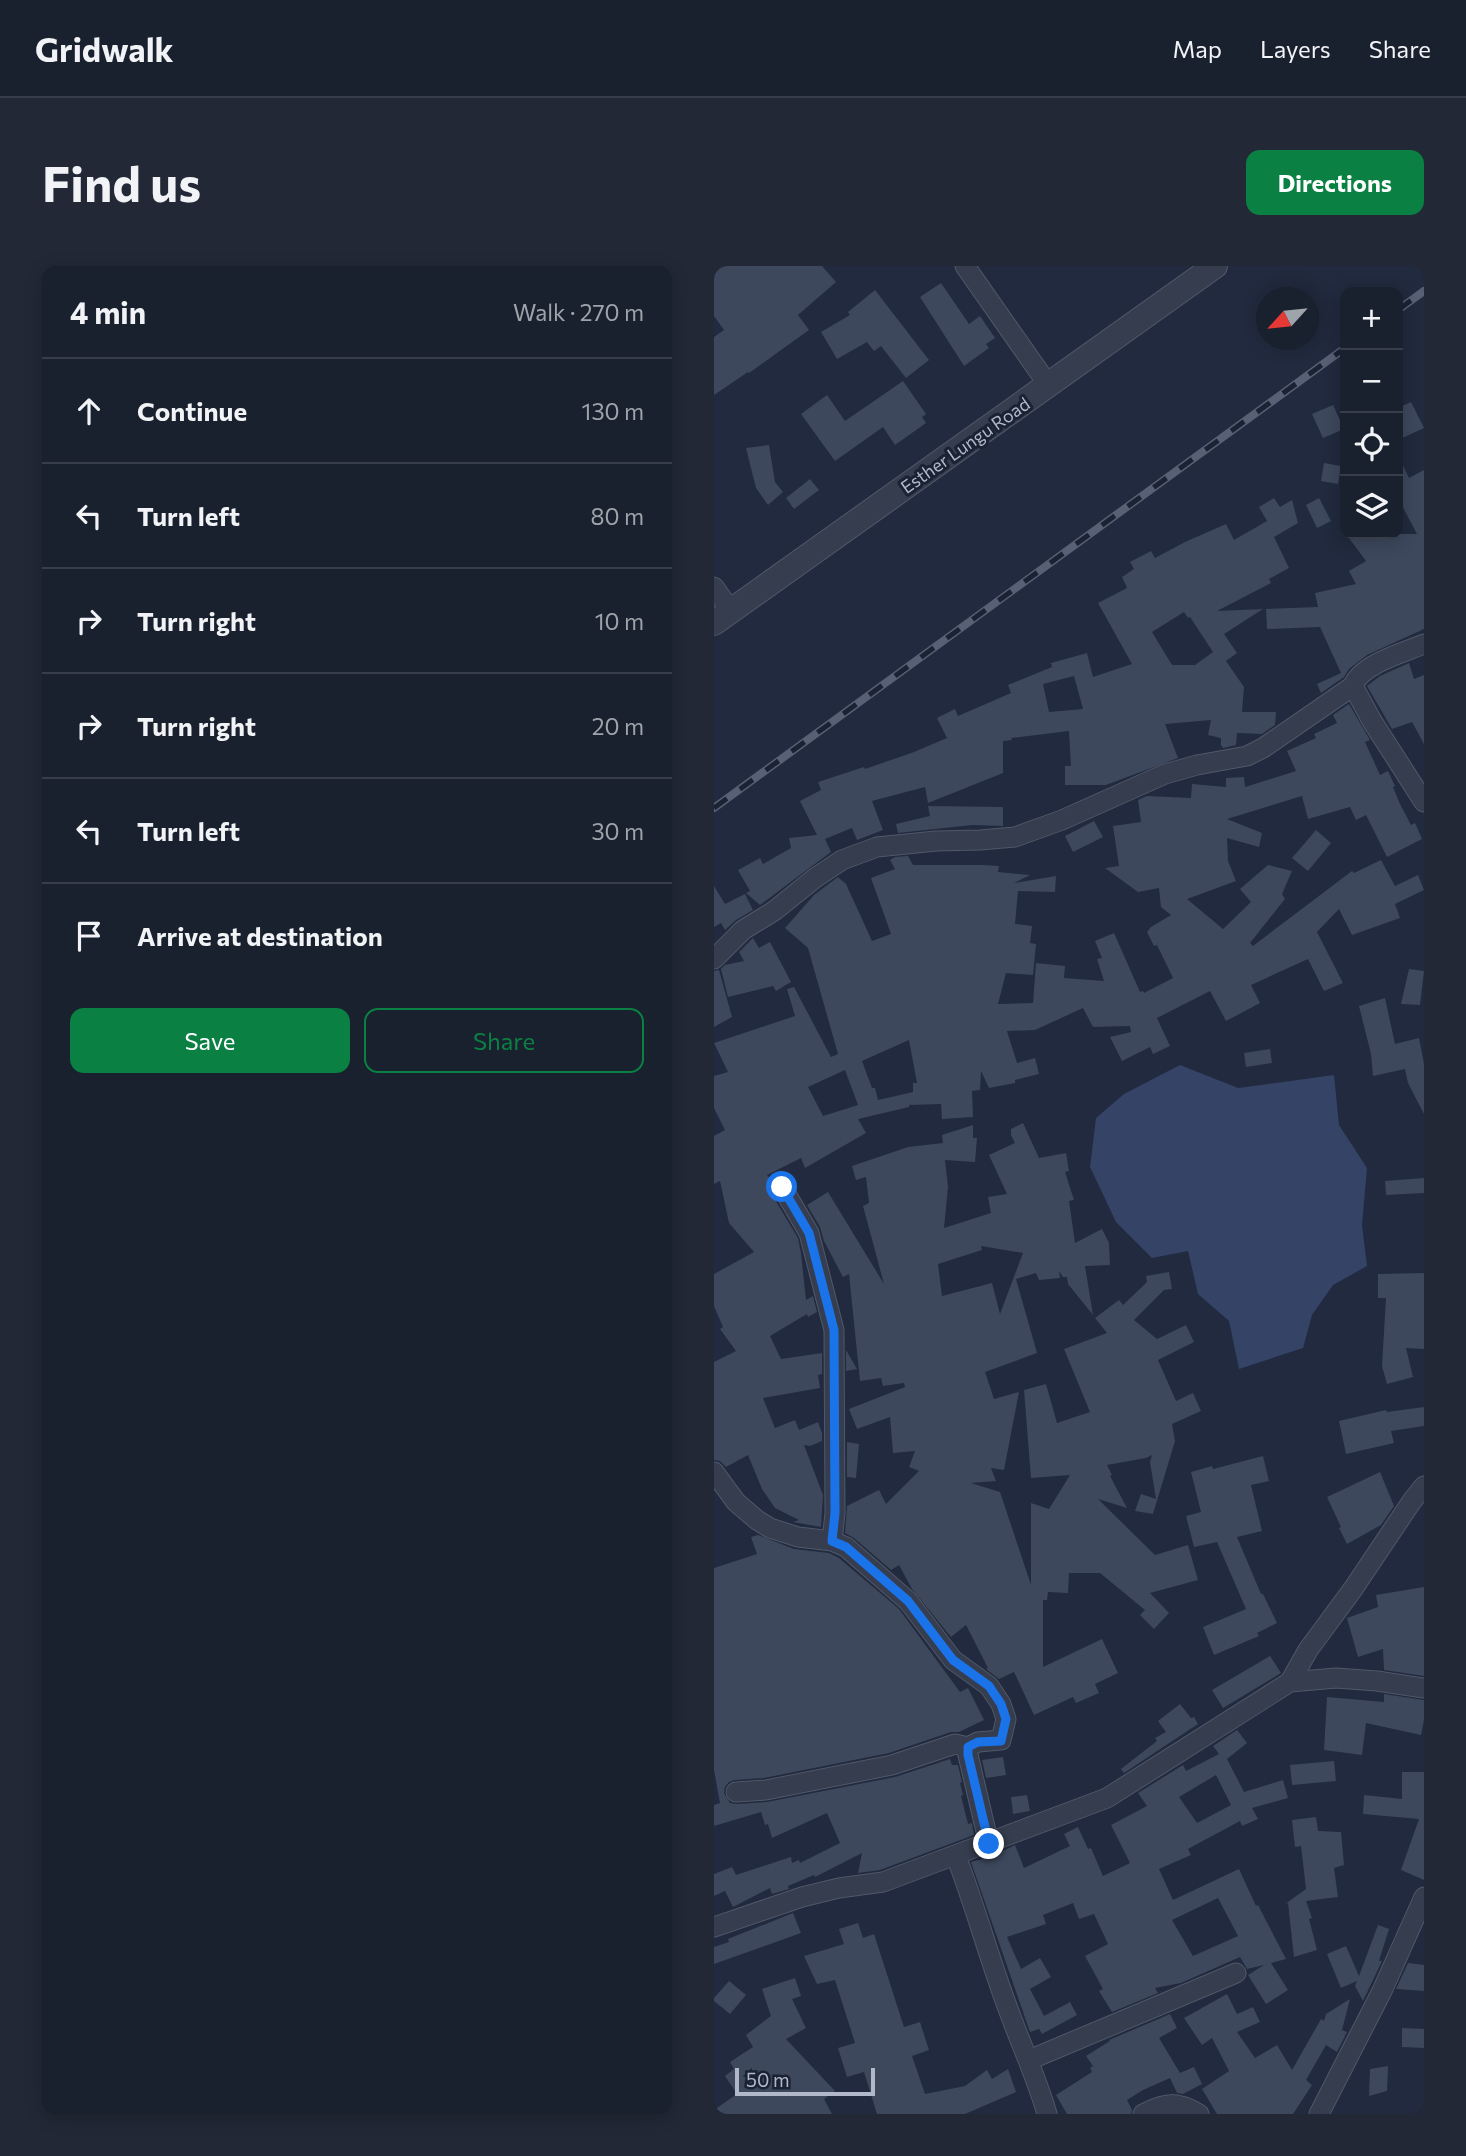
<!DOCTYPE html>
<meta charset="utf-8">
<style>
body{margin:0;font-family:Commissioner,sans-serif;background:#222836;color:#f1f3f6}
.controls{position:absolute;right:21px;top:21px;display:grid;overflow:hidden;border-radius:14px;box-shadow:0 4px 18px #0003}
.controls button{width:63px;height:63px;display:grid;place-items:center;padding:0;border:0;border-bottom:2px solid #373e4a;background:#19202e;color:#f1f3f6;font:35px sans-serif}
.compass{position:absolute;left:542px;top:21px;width:63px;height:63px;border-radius:50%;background:#19202e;box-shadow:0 4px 18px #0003;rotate:243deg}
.scale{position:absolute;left:21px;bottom:18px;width:140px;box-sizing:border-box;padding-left:7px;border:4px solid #b1b8c9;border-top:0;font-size:19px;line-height:24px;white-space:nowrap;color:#b1b8c9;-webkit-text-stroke:5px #1a2233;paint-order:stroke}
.stop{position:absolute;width:21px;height:21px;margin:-16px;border:5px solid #1a73e8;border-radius:50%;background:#fff}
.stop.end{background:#1a73e8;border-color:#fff;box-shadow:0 2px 7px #0008}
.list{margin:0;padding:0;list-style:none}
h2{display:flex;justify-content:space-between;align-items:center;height:91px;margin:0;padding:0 28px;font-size:30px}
h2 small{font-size:23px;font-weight:400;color:#9fa3aa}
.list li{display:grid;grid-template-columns:46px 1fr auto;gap:21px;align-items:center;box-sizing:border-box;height:105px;padding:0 28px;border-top:2px solid #373e4a}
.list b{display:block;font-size:26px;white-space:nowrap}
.list em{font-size:23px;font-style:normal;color:#9fa3aa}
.actions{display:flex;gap:14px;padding:21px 28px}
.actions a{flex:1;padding:16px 0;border:2px solid #0b8043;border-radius:14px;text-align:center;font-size:24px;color:#0b8043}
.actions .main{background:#0b8043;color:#fff}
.icon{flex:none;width:38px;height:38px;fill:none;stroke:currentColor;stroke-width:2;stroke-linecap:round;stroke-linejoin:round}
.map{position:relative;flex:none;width:710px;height:1848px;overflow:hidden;border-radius:14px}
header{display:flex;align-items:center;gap:42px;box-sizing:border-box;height:98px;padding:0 35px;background:#19202e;border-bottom:2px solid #373e4a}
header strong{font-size:33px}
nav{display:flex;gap:38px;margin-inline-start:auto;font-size:24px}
.intro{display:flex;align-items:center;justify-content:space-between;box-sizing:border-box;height:168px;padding:0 42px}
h1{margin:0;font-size:49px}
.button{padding:18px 32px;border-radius:14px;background:#0b8043;color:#fff;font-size:24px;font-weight:700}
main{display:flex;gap:42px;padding:0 42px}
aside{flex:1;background:#19202e;border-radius:14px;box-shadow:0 4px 18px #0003}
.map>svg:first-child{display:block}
.water{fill:#344366}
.building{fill:#3d485d;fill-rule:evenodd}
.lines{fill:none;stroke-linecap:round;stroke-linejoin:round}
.minor-casing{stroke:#505869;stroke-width:21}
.tertiary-casing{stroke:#505869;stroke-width:26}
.minor{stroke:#353d4e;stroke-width:19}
.tertiary{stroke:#353d4e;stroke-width:24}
.rail-casing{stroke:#576075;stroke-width:8}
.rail{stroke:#1a2233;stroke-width:5;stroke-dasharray:16;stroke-linecap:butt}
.route{stroke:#1a73e8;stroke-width:9}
.labels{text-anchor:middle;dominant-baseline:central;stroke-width:6;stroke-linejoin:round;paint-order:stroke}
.street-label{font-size:18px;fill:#b1b8c9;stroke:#1a2233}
</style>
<header>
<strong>Gridwalk</strong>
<nav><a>Map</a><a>Layers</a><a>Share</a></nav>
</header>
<div class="intro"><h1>Find us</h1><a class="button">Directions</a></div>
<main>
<aside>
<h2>4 min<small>Walk · 270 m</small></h2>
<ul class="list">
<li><svg class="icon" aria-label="ahead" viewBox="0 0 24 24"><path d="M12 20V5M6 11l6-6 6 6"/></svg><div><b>Continue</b></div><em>130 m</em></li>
<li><svg class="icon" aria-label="left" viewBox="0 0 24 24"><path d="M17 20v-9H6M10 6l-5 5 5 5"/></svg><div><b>Turn left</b></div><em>80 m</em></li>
<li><svg class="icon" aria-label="right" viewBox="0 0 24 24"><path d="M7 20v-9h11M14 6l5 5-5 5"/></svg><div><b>Turn right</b></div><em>10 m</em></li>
<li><svg class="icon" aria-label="right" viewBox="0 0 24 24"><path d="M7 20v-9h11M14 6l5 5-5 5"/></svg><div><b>Turn right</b></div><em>20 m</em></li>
<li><svg class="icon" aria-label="left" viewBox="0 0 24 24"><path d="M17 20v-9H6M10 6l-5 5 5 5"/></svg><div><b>Turn left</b></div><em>30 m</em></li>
<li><svg class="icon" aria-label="arrive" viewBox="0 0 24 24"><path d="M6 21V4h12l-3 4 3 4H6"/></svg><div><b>Arrive at destination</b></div></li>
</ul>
<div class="actions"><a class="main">Save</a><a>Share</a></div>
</aside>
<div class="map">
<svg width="710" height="1848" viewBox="0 0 710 1848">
<rect width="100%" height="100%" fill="#212a3e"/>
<path class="water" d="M466 799 524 822 620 809 625 859 653 902 648 959 653 1000 619 1019 598 1049 589 1082 525 1103 515 1055 484 1028 474 985 438 992 402 956 376 901 382 852 410 828Z"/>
<g class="building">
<path d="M5 0H108L122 16 84 49 95 64 35 107 34 106 0 129V71L10 64 0 50V4Z"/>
<path d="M227 17 255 58 266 50 281 72 272 78 275 82 250 100 206 31Z"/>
<path d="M161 24 215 94 192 112 167 80 160 85 153 76 123 93 107 66 136 49 134 46Z"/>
<path d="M189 115 212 148 208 151 212 157 181 179 169 161 121 195 87 148 113 129 131 155Z"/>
<path d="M697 136 710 162 684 174V142Z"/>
<path d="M619 139 630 163 609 172 598 148Z"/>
<path d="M55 179 61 216 69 226 54 239 42 222 32 182Z"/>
<path d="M684 189 695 212 710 204V363L653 389 635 403 630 411 607 427 603 418 627 407 606 361 553 363 552 343 604 341 601 327 642 318 635 305 652 295 632 268H703L684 232Z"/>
<path d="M610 197 627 200 624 218 607 215Z"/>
<path d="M96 213 105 224 80 243 72 232Z"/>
<path d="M560 232 566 241 578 234 584 257 560 271 575 302 555 313 557 317 503 345 549 343 510 368 523 387 512 395 530 421 528 446H562L561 459 548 468 523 467 522 479 509 482 507 479V472L494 469 497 454 451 458 464 492 392 519H351V500H357L355 465 297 472 298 474 289 475V507L214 537 211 521 158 535 169 564 143 574 138 562 111 573 117 586 46 639 32 627 36 625 24 604 46 592 49 598 77 582 75 572 103 569 86 535 107 524 104 516 150 501 151 503 200 486 233 472 223 452 241 443 244 450 297 427 294 419 338 401 337 397 373 387 379 411 418 398 384 337 413 322 408 311 420 303 416 296 437 285 441 292 471 276 512 258 520 274 553 255 545 241ZM470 346 474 352 476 351 499 386 481 399H458L438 366ZM360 410 369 443 335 446 329 418Z"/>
<path d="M605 232 617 255 603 262 592 239Z"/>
<path d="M695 397 700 413 710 409V478L698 456 678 463 653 420 666 410Z"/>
<path d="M635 438 656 474 651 476 666 509 674 505 681 520 679 521 686 538 697 559 701 557 708 573 673 591 652 549 642 554 636 541 594 553 588 530 513 553 548 567 545 581 513 572 514 595 522 615 473 633 509 663 537 636 526 623 554 599 578 605 568 628 571 633 536 677 539 680 638 605 640 607 667 594 681 620 704 609 710 624 681 638 686 652 638 669 625 643 603 666 629 717 610 725 594 693 537 719 546 737 512 755 496 725 443 752 456 780 439 788 436 781 408 795 396 771 417 766 416 760 379 761 369 742 321 764 293 765 303 797 321 792 325 808 301 814V817L275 822 267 805 266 824 258 825 259 851 228 853 227 838 195 839V841L144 853 152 867 91 902 87 892 53 909 58 915 56 920 57 927 84 972 87 987 92 1034 99 1030 103 1046 94 1051 93 1048 56 1070 67 1093 108 1087V1108L104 1109 106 1122 49 1132 61 1162 81 1154 85 1164 104 1156 108 1167V1175L96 1180 90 1179 109 1229 107 1261 79 1256 85 1254 61 1242 48 1223 34 1189 12 1201 6 1195 0 1194V1096L22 1085 6 1063 9 1061 0 1040V1008L40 986 15 957 6 915 0 918V870L11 864 0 842V810L14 806 0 777 81 750 73 723 80 721 117 791 124 788 94 682 71 662 100 629 124 611 132 618 158 675 177 668 157 612 181 603 176 594 181 591 194 590 199 599H269L285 600 284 606 316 609 300 617 342 610 341 626 304 625 301 658 318 660 316 677 322 678 319 709 292 707 284 738 319 737 322 697 351 700 350 712 390 715 383 693 388 692 381 675 400 667 426 726 429 725 430 727 459 712 443 679 440 680 433 666 437 661 457 649 447 641 445 622 424 626 391 602 405 600 399 560 427 556 424 534 433 530 477 532 478 518 512 521V512L530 511 531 521 582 505 573 485 602 472 600 468 623 457 619 449ZM195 774 203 817H199V826L164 834 161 822H158L148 795ZM131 804 144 839 109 850 94 821Z"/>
<path d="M214 540 289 541V560L258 559 184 567 182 558 216 550Z"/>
<path d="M380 555 389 571 359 586 351 570Z"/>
<path d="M602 564 617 577 594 605 578 592Z"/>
<path d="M0 620 11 638 31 628 39 644 22 654 11 664 7 657 0 661Z"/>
<path d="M39 672 45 682 56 676 77 716 62 725 59 720 14 731 7 703 11 699 30 695 25 686Z"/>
<path d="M695 703 710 705 706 739 687 738Z"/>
<path d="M5 704 18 751 0 761V705Z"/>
<path d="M671 732 681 778 705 772 710 798V848L694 817 691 803 659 810 657 788 645 740Z"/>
<path d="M556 783 558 797 532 801 530 787Z"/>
<path d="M309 857 325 892 352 887 355 905 351 906 360 934 355 935 361 977 388 963 395 977 396 999 371 1000 379 1049 354 1018 353 1011H349L345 1005 346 1012 325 1014 322 1007 302 1013 323 1087 271 1106 280 1133 305 1126 290 1204 277 1202 282 1215 257 1217 286 1226 317 1319V1237L335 1243 356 1209 317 1212 310 1124 332 1118 343 1157 376 1146 350 1083 393 1067 381 1052 405 1034 409 1039 433 1016 432 1010 455 1006 458 1023 450 1024 420 1054 443 1073 472 1059 480 1076 444 1094 462 1135 479 1127 487 1145 458 1158 461 1175 439 1248 421 1245 427 1228 442 1233 436 1196 438 1189 432 1192 393 1199 398 1209 396 1210 413 1242 384 1233 441 1289 474 1279 484 1314 436 1327 455 1347 440 1363 426 1349 431 1344 386 1307H355L354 1327 334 1326 333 1334H329V1401L388 1373 404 1407 381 1418 385 1427 362 1437 359 1431 320 1449 300 1406 285 1413 272 1403 274 1402 252 1359 237 1371 198 1323 185 1299 177 1304 140 1272 131 1267 133 1240 165 1224 172 1238 205 1205 195 1201 201 1185 179 1187 176 1151 143 1163 135 1143 191 1121 190 1117 169 1120 167 1112 146 1115 135 1008 129 1011 110 975 106 961 93 939 114 926 170 1018 149 940 155 937 152 911 142 914 138 900 194 881 229 877 228 869 259 859V872H263L261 896 231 894 234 921 230 962 277 947 274 931 293 928 275 889 301 877 297 869V863ZM267 980 309 987 286 1048 278 1017 228 1030 224 998 268 984Z"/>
<path d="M710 912V927L672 929 671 915Z"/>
<path d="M710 1007V1083L692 1082 699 1111 673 1118 668 1100 672 1032H664V1008Z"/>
<path d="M132 1084 143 1103 132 1105Z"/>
<path d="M710 1141V1160L677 1165 680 1177 632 1188 625 1155 672 1144 673 1146Z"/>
<path d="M133 1176 145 1178 142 1212 133 1211Z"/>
<path d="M549 1190 555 1215 537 1219 548 1265 523 1271 547 1328H549L563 1357 543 1367 545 1370 500 1389 489 1361 532 1343 503 1276 480 1281 472 1250 487 1246 477 1206 498 1200 499 1203Z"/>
<path d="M666 1206 680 1240 667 1259 633 1278 625 1262 627 1261 613 1231Z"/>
<path d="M44 1269 80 1283 115 1287 125 1292 185 1343 246 1426 254 1422 270 1454 245 1466H237L175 1487 50 1512 21 1514 15 1516 11 1521 10 1527 16 1537 23 1538 53 1536 181 1511 236 1493 238 1499H244L248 1516 246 1517 249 1529 247 1530 254 1558 258 1557 260 1569 166 1604 144 1607 148 1587 101 1611 100 1609 74 1620 75 1623 58 1628 56 1622 19 1641 11 1625 0 1630V1608L18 1601 22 1609 77 1591 78 1597 85 1594 86 1597 126 1577 113 1547 58 1572 54 1558 51 1559 47 1546 0 1560V1539L6 1537 0 1504V1302L43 1288 37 1271Z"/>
<path d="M710 1321V1410L670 1404 669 1383 644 1391 633 1352 664 1341 662 1329Z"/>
<path d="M556 1390 567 1407 509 1442 498 1424Z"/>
<path d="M670 1428 710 1434V1454L707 1469 652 1457 648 1489 610 1484 613 1431 670 1436Z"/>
<path d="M466 1438 477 1452 480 1451 484 1458 410 1507 407 1503 443 1475 441 1472 452 1466 444 1455Z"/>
<path d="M523 1464 533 1477 513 1493 530 1526 569 1514 574 1532 538 1542 544 1553 528 1560 526 1555 474 1583 477 1589 445 1603 459 1634 525 1603 542 1640 544 1639 572 1693 557 1697 574 1724 552 1738 534 1709 550 1699 533 1703 526 1691 467 1717 441 1722 444 1727 398 1746 385 1725 389 1723 371 1690 394 1678 380 1648 365 1653 359 1637 329 1649 332 1658 293 1671 307 1703 326 1692 337 1711 316 1723 330 1750 356 1736 363 1749 328 1768 325 1763 316 1766 257 1596 278 1590 301 1579 310 1602 356 1580 350 1568 364 1561 374 1583 377 1582 389 1610 416 1597 397 1559 433 1540 424 1527 469 1499 472 1505 505 1488 499 1480ZM502 1509 517 1539 483 1557 465 1531ZM504 1632 524 1670 479 1690 458 1654Z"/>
<path d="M289 1491 292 1509 272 1512 268 1494Z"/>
<path d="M620 1495 622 1515 578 1519 576 1499Z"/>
<path d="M688 1506H710V1614L687 1604 705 1553 649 1548 650 1529 688 1533Z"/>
<path d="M313 1529 316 1545 299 1548 297 1531Z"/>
<path d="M602 1551 604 1565 627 1566 630 1599 620 1602 624 1631 592 1635 598 1652 595 1653 603 1684 580 1691 574 1637 571 1638 592 1623 587 1580 581 1581 578 1554Z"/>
<path d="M79 1647 87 1667 0 1698V1681L15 1676 14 1673Z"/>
<path d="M144 1657 149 1672 160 1668 190 1761 206 1756 215 1784 198 1790 211 1828 251 1820 273 1804 278 1813 294 1803 302 1826 251 1848H163L150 1806 133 1811 124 1782 141 1777 121 1714 103 1718 90 1690 130 1678 125 1663Z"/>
<path d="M664 1659 675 1663 665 1695H668L649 1735 641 1720 643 1715 627 1722 613 1688 632 1680 645 1710Z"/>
<path d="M694 1697 710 1699V1725L682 1723Z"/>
<path d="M81 1712 87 1730 78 1733 92 1762 72 1773 121 1825 110 1833 118 1848H0V1844L23 1828 11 1810 20 1803 16 1796 39 1781 32 1769 57 1750 48 1723Z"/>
<path d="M15 1715 32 1729 16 1748 0 1735V1732Z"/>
<path d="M513 1728 523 1748 539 1741 546 1756 523 1766 541 1792 563 1779 578 1804 607 1753 610 1755 612 1748 636 1733 628 1764 633 1766 623 1786 612 1779 592 1814 598 1819 579 1848H503L488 1823 515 1805 498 1772 488 1779 470 1752Z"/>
<path d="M456 1748 463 1762 445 1772 466 1807 480 1801 488 1818 469 1828 463 1827 456 1812 429 1824 413 1834 418 1844 417 1848H353L342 1829 378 1806 376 1802 379 1800 372 1790 396 1775 395 1774Z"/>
<path d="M688 1762 710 1763V1782L688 1781Z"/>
<path d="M674 1800 673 1825 655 1830 656 1803Z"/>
</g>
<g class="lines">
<defs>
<g id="minor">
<path d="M251 0 335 120"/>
<path d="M0 321 17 345"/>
<path d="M710 378C689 387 647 398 639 420L658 455 710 536"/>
<path d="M0 693 29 664 60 645 101 612 128 594 163 581 222 575 266 574 301 571 348 554 451 508 483 499 533 490 549 482 639 420"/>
<path d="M68 921 95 967 120 1064 121 1247 118 1275"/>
<path d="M0 1206 22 1236 43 1254 56 1262 84 1271 118 1275 132 1281 194 1335 239 1394 275 1420 287 1438 292 1453 287 1474 264 1476 254 1481V1489L275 1578"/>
<path d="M576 1416 594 1384 639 1323 698 1235 710 1220"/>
<path d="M22 1526 52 1524 178 1499 241 1478 254 1481"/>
<path d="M242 1590C262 1642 276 1696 296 1748 308 1781 323 1813 333 1848"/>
<path d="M0 1661 88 1631 125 1622 169 1616 393 1532 576 1416 622 1412 663 1415 710 1422"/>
<path d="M315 1794 522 1707"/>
<path d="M429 1848C451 1836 463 1835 485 1848"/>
<path d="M605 1848 668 1725 710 1631"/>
</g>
<path id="tertiary" d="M0 357 501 0"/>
</defs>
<use href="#minor" class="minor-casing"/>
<use href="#tertiary" class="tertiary-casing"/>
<use href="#minor" class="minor"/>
<use href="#tertiary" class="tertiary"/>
<defs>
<g id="rail">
<path d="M684 44 710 25"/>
<path d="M0 542 631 82"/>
</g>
</defs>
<use href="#rail" class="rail-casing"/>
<use href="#rail" class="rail"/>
</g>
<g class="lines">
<path class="route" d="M68 921 95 967 120 1064 121 1247 118 1275 132 1281 194 1335 239 1394 275 1420 287 1438 292 1453 287 1475 264 1476 254 1481V1489L275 1578"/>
</g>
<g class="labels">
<g class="street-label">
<text transform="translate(251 179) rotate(-35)">Esther Lungu Road</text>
</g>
</g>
</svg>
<div class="controls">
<button>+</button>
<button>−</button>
<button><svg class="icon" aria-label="locate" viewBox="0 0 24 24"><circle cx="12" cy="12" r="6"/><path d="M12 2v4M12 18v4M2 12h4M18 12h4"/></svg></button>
<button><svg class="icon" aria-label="layers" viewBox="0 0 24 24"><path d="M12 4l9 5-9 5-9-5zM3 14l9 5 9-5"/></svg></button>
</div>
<svg class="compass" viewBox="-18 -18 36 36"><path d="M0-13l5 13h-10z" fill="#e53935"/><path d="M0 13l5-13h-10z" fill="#9fa3aa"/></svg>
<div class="scale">50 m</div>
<div class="stop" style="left:68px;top:921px"></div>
<div class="stop end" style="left:275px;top:1578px"></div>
</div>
</main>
